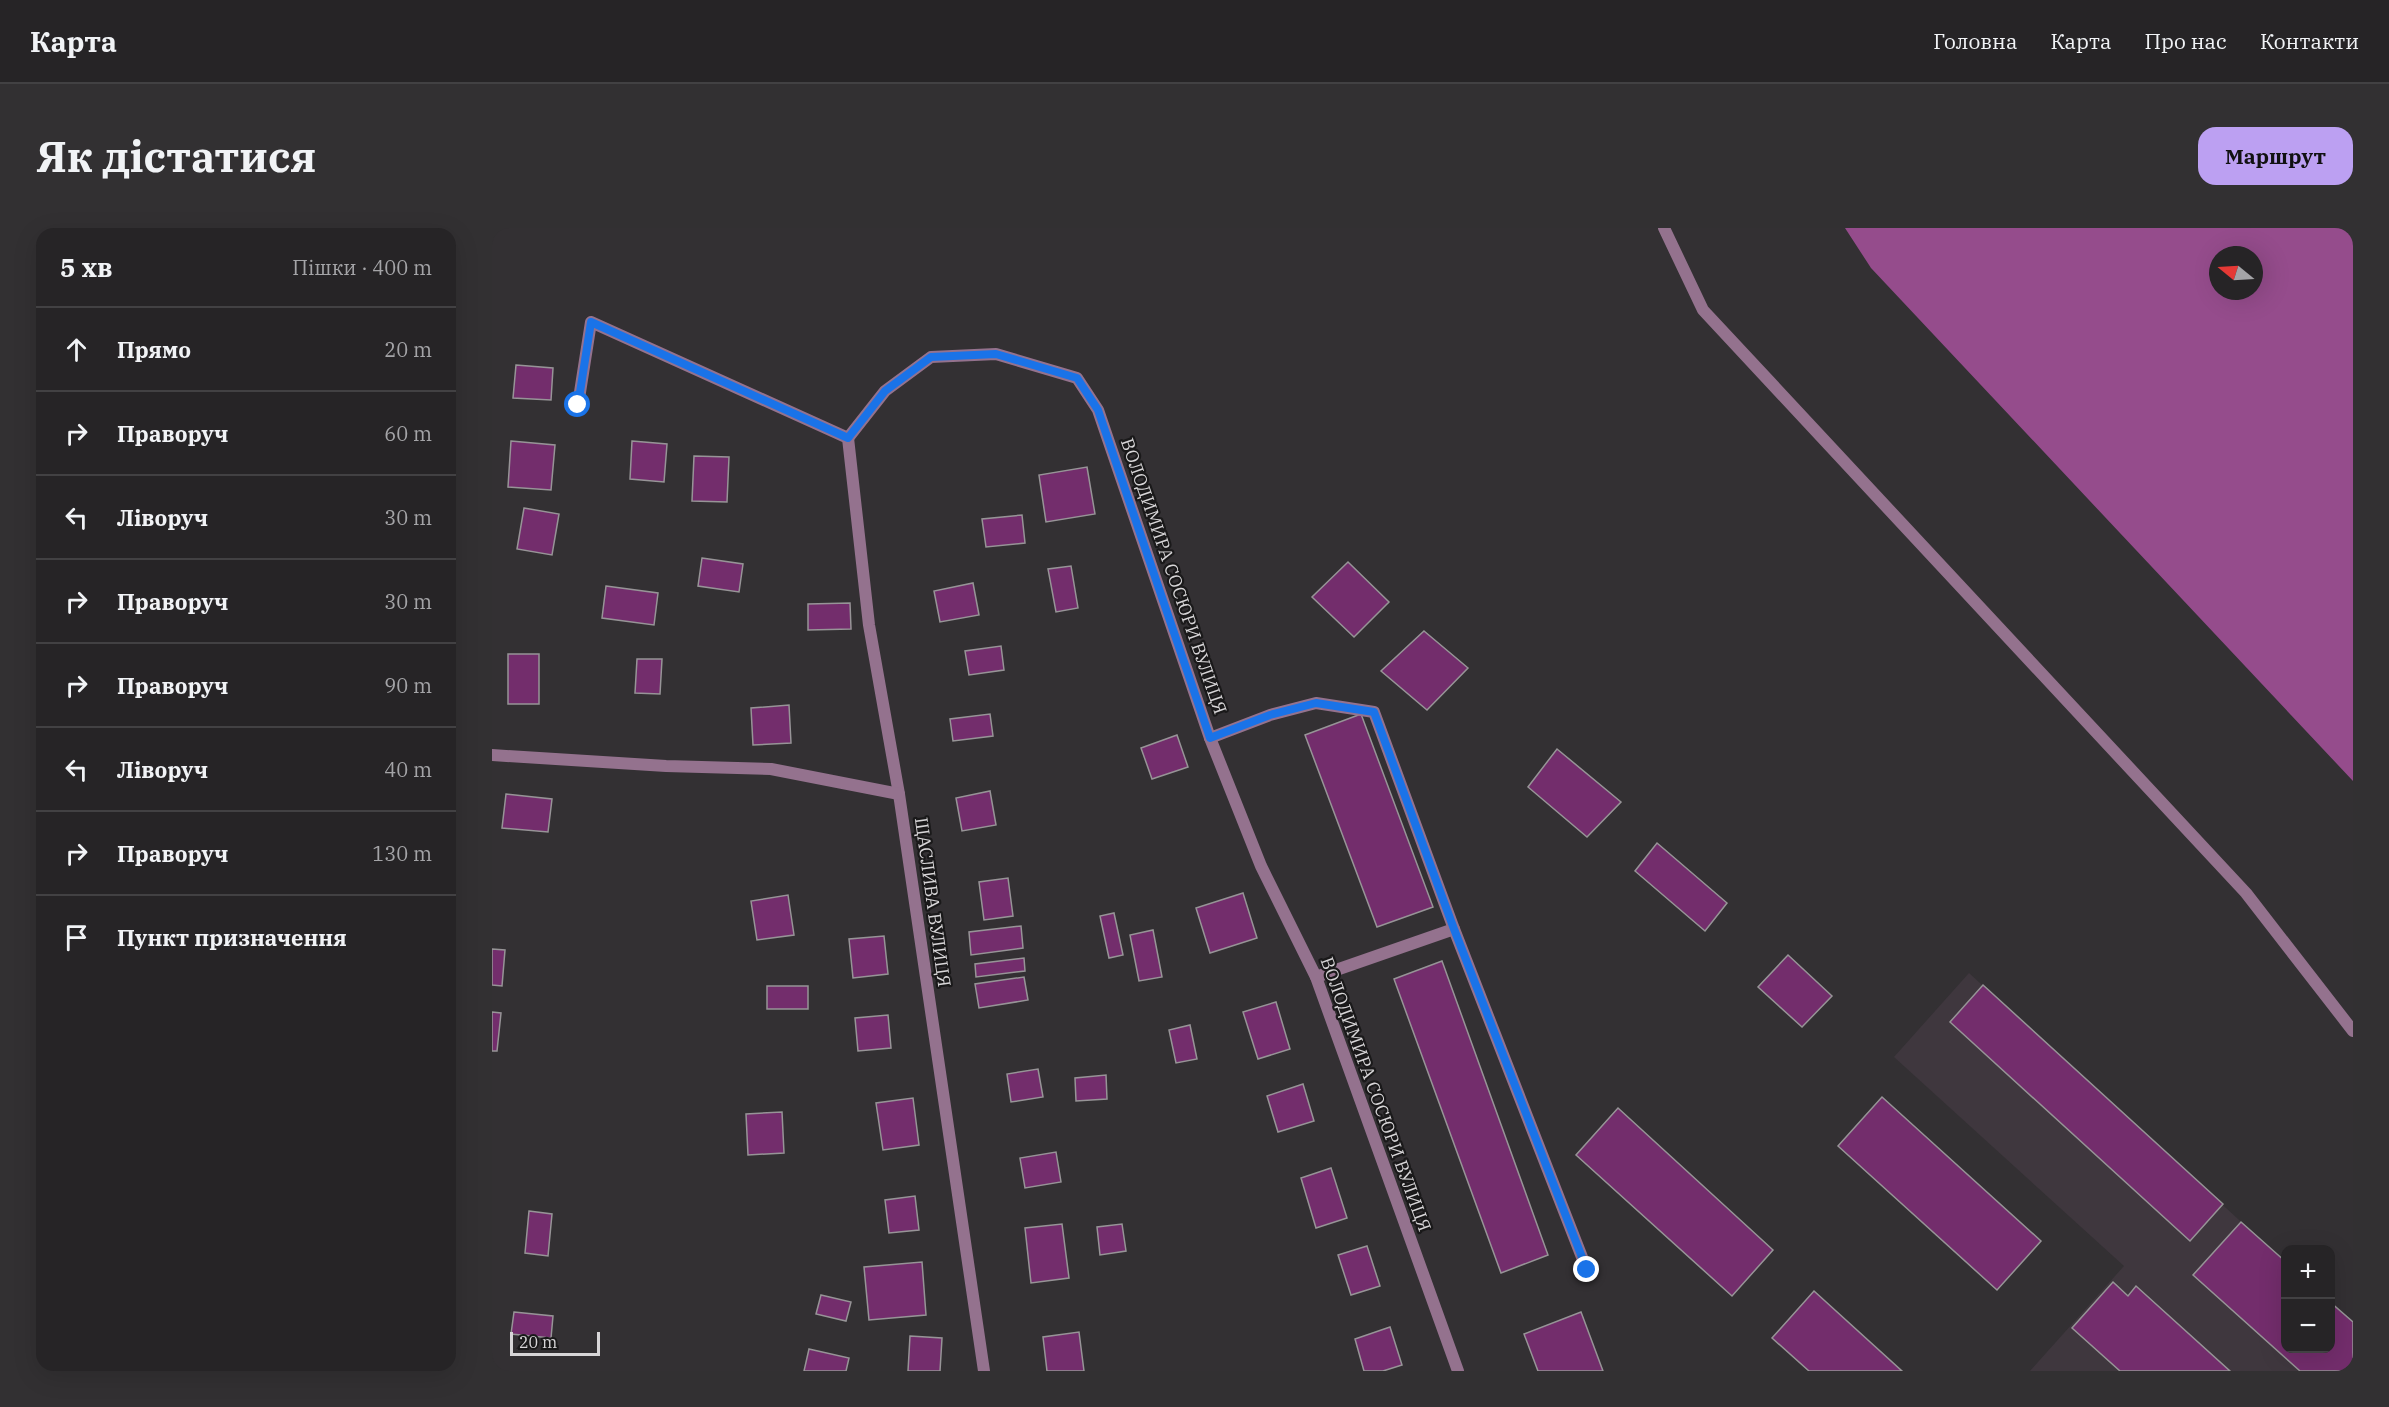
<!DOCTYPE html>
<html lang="uk">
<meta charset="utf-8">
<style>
body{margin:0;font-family:"IBM Plex Serif",serif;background:#323032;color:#f1f3f6}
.controls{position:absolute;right:18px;bottom:18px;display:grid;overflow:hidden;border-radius:12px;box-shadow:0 6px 24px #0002}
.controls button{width:54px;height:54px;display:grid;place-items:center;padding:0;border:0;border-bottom:2px solid #424143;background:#262426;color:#f1f3f6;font:30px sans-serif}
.compass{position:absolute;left:1717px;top:18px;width:54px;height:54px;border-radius:50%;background:#262426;box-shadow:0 6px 24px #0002;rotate:288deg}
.scale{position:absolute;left:18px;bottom:15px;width:90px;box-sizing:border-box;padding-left:6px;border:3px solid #d8d6d8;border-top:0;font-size:16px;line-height:21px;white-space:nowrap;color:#d8d6d8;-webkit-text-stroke:4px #1a191a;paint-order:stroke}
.stop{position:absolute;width:18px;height:18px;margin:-14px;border:4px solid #1a73e8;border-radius:50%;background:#fff}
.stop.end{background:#1a73e8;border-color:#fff;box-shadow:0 2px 6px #0008}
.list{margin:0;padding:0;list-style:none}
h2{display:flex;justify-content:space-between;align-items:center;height:78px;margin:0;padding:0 24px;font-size:26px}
h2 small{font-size:20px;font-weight:400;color:#a4a4a7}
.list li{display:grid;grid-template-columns:39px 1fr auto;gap:18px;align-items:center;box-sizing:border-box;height:84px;padding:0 24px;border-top:2px solid #424143}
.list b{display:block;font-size:22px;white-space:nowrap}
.list em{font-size:20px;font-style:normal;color:#a4a4a7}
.icon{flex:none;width:33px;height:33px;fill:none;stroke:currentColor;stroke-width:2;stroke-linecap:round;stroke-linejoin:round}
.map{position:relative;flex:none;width:1861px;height:1143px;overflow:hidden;border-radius:18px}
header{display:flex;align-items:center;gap:36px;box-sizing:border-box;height:84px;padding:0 30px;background:#262426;border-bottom:2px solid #424143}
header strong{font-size:28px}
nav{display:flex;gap:33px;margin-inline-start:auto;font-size:21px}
.intro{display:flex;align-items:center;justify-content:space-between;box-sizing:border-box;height:144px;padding:0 36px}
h1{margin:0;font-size:42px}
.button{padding:15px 27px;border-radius:18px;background:#bca0f2;color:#111;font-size:21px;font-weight:700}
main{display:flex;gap:36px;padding:0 36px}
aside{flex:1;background:#262426;border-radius:18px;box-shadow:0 6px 24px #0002}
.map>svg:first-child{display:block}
.built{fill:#3f373e}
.forest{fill:#954c8c;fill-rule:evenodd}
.building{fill:#732d6c;stroke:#979497;stroke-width:1.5}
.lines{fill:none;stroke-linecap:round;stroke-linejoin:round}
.lane{stroke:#94728e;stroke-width:12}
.street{stroke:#94728e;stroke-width:12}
.route{stroke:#1a73e8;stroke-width:8}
.labels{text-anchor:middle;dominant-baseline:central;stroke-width:4.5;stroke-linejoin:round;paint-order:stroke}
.street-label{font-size:18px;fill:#d8d6d8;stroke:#1a191a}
</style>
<header>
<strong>Карта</strong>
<nav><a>Головна</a><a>Карта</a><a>Про нас</a><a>Контакти</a></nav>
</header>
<div class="intro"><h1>Як дістатися</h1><a class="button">Маршрут</a></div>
<main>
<aside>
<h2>5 хв<small>Пішки · 400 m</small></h2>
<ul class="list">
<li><svg class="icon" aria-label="ahead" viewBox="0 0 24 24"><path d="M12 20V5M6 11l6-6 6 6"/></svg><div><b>Прямо</b></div><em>20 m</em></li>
<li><svg class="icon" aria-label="right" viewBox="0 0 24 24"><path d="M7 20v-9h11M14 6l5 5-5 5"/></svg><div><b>Праворуч</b></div><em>60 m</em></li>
<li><svg class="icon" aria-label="left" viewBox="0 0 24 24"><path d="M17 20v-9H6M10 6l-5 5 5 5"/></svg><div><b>Ліворуч</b></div><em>30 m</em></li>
<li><svg class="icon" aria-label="right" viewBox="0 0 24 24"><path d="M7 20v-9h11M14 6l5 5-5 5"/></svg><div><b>Праворуч</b></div><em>30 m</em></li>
<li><svg class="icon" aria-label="right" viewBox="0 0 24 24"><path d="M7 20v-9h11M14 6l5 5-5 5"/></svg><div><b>Праворуч</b></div><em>90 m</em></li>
<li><svg class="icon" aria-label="left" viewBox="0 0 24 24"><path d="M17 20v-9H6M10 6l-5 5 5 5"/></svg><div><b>Ліворуч</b></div><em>40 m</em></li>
<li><svg class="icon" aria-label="right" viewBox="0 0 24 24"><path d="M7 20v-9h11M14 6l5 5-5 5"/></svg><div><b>Праворуч</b></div><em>130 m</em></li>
<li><svg class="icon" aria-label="arrive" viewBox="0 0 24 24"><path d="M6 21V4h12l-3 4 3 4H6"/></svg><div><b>Пункт призначення</b></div></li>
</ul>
</aside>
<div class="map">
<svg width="1861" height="1143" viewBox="0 0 1861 1143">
<rect width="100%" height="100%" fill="#333033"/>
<path class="built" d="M1477 745 1793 1034 1794 1120H1838L1839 1074 1861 1094V1143H1538L1632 1038 1402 829Z"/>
<path class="forest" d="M1353 0H1861V553L1379 40ZM1726 27H1762V63H1726Z"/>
<g class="building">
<path d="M24 137 61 140 59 172 21 170Z"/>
<path d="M19 213 63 217 59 262 16 259Z"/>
<path d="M140 213 175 216 172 254 138 251Z"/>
<path d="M202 228 237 229 235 274 200 273Z"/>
<path d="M595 239 603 286 554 294 547 247Z"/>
<path d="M32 280 67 286 60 327 25 321Z"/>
<path d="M530 287 533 315 494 319 490 291Z"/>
<path d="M210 330 251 336 247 364 206 358Z"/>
<path d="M856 334 897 374 862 409 820 369Z"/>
<path d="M579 338 586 380 564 384 556 341Z"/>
<path d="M481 355 487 387 448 394 442 363Z"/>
<path d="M114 358 166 365 162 397 110 390Z"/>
<path d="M358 375 359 401 316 402V376Z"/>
<path d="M932 403 976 440 935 482 889 443Z"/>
<path d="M509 418 512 442 477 447 473 423Z"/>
<rect x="16" y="426" width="31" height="50"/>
<path d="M145 431H170L168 466 143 465Z"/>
<path d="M297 477 299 515 261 517 259 480Z"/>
<path d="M498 486 501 508 461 513 458 491Z"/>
<path d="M869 486 941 679 885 699 813 507Z"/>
<path d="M685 507 696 539 660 551 649 520Z"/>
<path d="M1065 521 1129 574 1095 609 1036 559Z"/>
<path d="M498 563 504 597 470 603 464 570Z"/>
<path d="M14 566 60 571 56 604 10 600Z"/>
<path d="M1165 615 1235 675 1213 703 1143 643Z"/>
<path d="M516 650 521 688 492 692 487 654Z"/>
<path d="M751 665 765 710 718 725 704 680Z"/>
<path d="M296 667 302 707 265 712 259 673Z"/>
<path d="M622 685 631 727 617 730 608 688Z"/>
<path d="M529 698 531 720 479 727 477 704Z"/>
<path d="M661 702 670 749 647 753 638 707Z"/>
<path d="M392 708 396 746 361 750 357 711Z"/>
<path d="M0 721 13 722 10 758 0 757Z"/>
<path d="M1296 727 1340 768 1310 799 1266 759Z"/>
<path d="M532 730 533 743 484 749 483 736Z"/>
<path d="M950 733 1056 1027 1009 1045 902 751Z"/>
<path d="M532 749 536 772 487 780 483 756Z"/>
<path d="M1491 757 1731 976 1698 1013 1458 794Z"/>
<rect x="275" y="758" width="41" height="23"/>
<path d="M784 774 798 821 766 831 751 784Z"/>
<path d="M0 784 9 785 5 823H0Z"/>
<path d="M396 787 399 820 366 823 363 790Z"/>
<path d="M698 797 705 831 684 835 677 802Z"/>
<path d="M546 841 551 869 519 874 515 846Z"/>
<path d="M614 847 615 871 584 873 583 850Z"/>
<path d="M811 856 822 893 786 904 775 868Z"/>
<path d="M1390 869 1549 1013 1505 1062 1346 918Z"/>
<path d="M421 870 427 917 391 922 384 875Z"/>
<path d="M1126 880 1281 1022 1240 1068 1084 927Z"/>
<path d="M290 884 292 925 256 927 254 886Z"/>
<path d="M564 924 569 954 533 960 528 930Z"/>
<path d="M839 940 855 990 824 1000 809 950Z"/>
<path d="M423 968 427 1002 397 1005 393 972Z"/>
<path d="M37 983 60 986 56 1028 33 1025Z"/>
<path d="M1749 994 1794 1034V1120H1838V1074L1861 1094V1143H1808L1701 1047Z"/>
<path d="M570 996 577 1050 539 1055 533 1000Z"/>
<path d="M630 996 634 1023 608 1027 605 999Z"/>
<path d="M875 1018 888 1058 859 1067 846 1027Z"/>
<path d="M430 1034 434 1087 377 1092 372 1039Z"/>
<path d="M1621 1054 1636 1068 1644 1058 1738 1143H1628L1580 1100Z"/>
<path d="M1322 1063 1410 1143H1317L1280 1110Z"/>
<path d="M329 1067 359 1074 354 1093 324 1086Z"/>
<path d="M22 1084 61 1088 59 1110 19 1106Z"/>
<path d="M1089 1084 1111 1143H1046L1032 1106Z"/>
<path d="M898 1099 910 1137 891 1143H872L863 1111Z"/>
<path d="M587 1104 592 1143H555L551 1109Z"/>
<path d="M418 1108 450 1110 448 1143H416Z"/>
<path d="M317 1121 357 1130 354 1143H312Z"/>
</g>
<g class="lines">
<g class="lane">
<path d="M718 510 778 487 824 475 882 484 962 701"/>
<path d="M824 749 962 701 1095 1042"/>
</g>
<g class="street">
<path d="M1172 0 1211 82 1754 665 1861 803"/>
<path d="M86 177 99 94 356 210"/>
<path d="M356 210 393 163 439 129 504 126 585 150 606 182 718 510 769 638 824 749 966 1143"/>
<path d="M356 210 377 397 407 566 492 1143"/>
<path d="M0 527 174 538 279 541 407 566"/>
</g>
</g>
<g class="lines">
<path class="route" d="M86 177 99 94 356 210 393 163 439 129 504 126 585 150 606 182 718 510 778 487 824 475 882 484 962 701 1095 1042"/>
</g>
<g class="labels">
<g class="street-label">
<text transform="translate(682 348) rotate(71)">ВОЛОДИМИРА СОСЮРИ ВУЛИЦЯ</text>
<text transform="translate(441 674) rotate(82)">ЩАСЛИВА ВУЛИЦЯ</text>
<text transform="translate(884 866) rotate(70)">ВОЛОДИМИРА СОСЮРИ ВУЛИЦЯ</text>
</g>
</g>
</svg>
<div class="controls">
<button>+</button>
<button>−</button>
</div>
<svg class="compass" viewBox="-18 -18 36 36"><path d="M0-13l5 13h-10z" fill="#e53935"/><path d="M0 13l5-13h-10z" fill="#a4a4a7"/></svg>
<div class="scale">20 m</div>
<div class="stop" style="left:86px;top:177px"></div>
<div class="stop end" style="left:1095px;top:1042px"></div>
</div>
</main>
